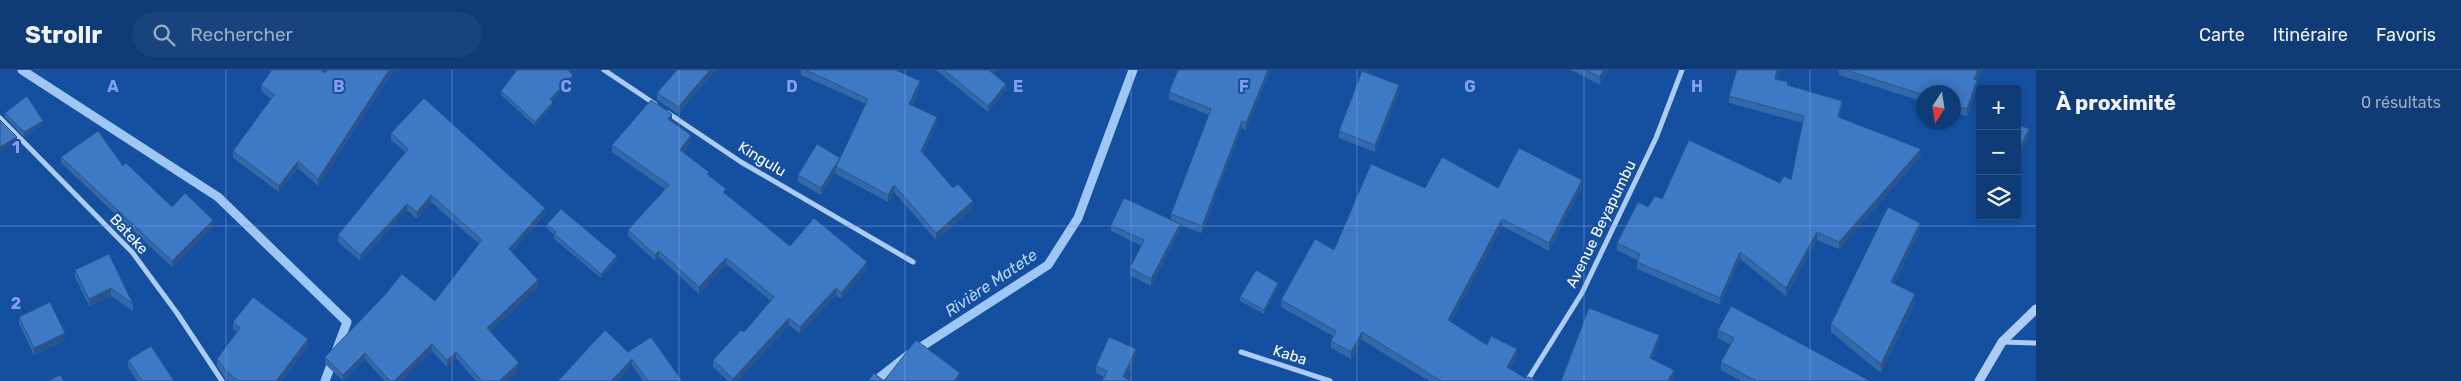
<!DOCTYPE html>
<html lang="fr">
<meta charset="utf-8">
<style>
body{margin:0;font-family:Rubik,sans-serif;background:#18437c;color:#f1f3f6}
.controls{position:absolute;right:15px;top:15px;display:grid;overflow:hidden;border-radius:5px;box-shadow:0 2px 8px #0003}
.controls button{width:45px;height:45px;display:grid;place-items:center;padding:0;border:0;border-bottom:1px solid #2f5689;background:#0f3c77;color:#f1f3f6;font:25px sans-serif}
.compass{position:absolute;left:1916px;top:15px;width:45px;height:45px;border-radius:50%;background:#0f3c77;box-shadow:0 2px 8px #0003;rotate:192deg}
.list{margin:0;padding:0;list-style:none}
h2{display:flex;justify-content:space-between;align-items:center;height:65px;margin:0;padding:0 20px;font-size:21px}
h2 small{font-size:16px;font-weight:400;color:#9badc6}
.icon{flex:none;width:28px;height:28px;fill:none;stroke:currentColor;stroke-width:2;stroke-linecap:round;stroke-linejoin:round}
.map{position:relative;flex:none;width:2036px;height:311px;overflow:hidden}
header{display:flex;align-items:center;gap:30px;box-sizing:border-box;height:70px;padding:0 25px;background:#0f3c77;border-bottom:1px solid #2f5689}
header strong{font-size:24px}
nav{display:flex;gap:28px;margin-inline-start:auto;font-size:18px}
.search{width:350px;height:45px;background:#18437c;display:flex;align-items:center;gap:12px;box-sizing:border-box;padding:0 18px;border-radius:28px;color:#9badc6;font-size:19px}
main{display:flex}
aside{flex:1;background:#0f3c77}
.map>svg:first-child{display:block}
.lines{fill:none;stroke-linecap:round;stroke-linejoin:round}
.stream{stroke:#9fc7f6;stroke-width:9}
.minor{stroke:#acccf4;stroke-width:5}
.tertiary{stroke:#acccf4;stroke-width:9}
.wall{fill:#3468a9}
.shaded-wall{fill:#2b558a}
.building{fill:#3d79c5;stroke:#2b558a}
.grid{fill:none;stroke:#839eea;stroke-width:1;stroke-opacity:0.55}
.labels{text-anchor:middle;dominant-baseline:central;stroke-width:4;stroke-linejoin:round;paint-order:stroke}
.street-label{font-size:15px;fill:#fff;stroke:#14509f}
.water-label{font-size:16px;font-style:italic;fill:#b9d6fa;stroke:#14509f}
.grid-label{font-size:16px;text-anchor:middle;font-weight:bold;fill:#839eea;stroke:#14509f;stroke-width:4;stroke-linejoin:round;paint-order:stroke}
</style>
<header>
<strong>Strollr</strong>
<div class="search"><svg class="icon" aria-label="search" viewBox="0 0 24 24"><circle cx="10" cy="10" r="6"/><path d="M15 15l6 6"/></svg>Rechercher</div>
<nav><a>Carte</a><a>Itinéraire</a><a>Favoris</a></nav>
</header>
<main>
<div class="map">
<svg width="2036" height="311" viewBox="0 0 2036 311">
<rect width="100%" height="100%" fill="#14509f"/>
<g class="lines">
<g class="stream">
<path d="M22 0 218 127 347 252 325 311"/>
<path d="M875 311 907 286 1048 195 1078 148 1133 0"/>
</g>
<g class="minor">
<path d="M604 0 655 34"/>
<path d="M668 43 741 92 913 192"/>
<path d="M0 48 132 182 177 243 222 311"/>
<path d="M2002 272 2036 273"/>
<path d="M1241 282 1330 311"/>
<path d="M1527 311 1582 223 1656 68 1682 0"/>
</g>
<path class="tertiary" d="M1979 311 2002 272 2036 239"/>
</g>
<g class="wall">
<path d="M327 0H394L318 116 298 98 279 122 233 88V81L271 29 261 21V15L325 3Z"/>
<path d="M677 0H716L678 44 657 30V23Z"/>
<path d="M801 0H896L920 18 912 35 937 54 923 84 953 118 973 138 936 170 894 122 888 132 836 104V101L821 125 798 112V105L840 90 866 34 801 5Z"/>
<path d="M936 0H996L993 4 1006 20 988 42Z"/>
<path d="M1178 0H1271L1246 60 1242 58 1202 163 1180 155V160L1151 216 1130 205V198L1142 176 1111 161V155L1171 149V144L1209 45 1169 29V22Z"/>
<path d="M1571 0H1607L1600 15Z"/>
<path d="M1737 0H1779L1777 9 1788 15 1842 38 1839 48 1921 86 1839 179 1817 170 1786 226 1740 189 1720 235 1637 199V190L1617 180V173L1648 137 1662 129 1780 113 1791 110 1803 53 1729 33V26Z"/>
<path d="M1839 0H1982L1977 10V17L1967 46 1954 42V22H1924V32L1839 5Z"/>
<path d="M573 9 552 31 553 36 535 56 501 25V21Z"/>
<path d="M1399 22 1375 82 1339 68V61Z"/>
<path d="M5 43 43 55 24 67 5 47Z"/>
<path d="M672 51 671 52 691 72 683 82 709 105 726 124 790 176 867 199 841 229 836 225 800 264 789 255 738 311H728L713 297V290L744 262 771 231 726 194 699 224 659 187 655 191 628 166V160L665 119 612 82V75Z"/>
<path d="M2017 54 2029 66 2018 89H2017Z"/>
<path d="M391 63 545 144 512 182 538 216 490 262 519 300 506 311H476L456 288 447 297 432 281 401 311H384L365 289 343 311 325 294V287L435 231 479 174 431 132 417 149 407 140 360 191 338 172V165L405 82 391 70Z"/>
<path d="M61 87 123 96 172 137 213 156 172 197 61 93Z"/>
<path d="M1582 117 1549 181 1502 156 1451 252 1487 275 1517 286 1510 299 1525 308 1537 311H1429L1362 270 1351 289 1331 278V271L1333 266 1281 237V230L1334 180 1425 118H1498Z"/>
<path d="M547 154 617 190 601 208 554 169V165L547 158Z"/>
<path d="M1920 161 1894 214 1915 232 1881 303 1831 262V254Z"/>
<path d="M109 184 133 234V241L111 226 89 236 75 207V200Z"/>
<path d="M1278 217 1264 244 1240 231V227Z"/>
<path d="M19 247 65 270 34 285 19 254Z"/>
<path d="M233 252 308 276 281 311H229L226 309 217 296V289L237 262 233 259Z"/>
<path d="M1718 260 1870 311H1741L1721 300V292L1731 275 1718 268Z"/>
<path d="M628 282 682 311H643L632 295 617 311H558Z"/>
<path d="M1136 286 1126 308 1104 307 1096 303V296Z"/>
<path d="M128 290 174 311H137L128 297Z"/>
</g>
<g class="shaded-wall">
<path d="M389 0H394L318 116V109Z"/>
<path d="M710 0H716L678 44V37Z"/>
<path d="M991 0H996L990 8V1Z"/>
<path d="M1268 0H1271L1246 60V53Z"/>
<path d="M1603 0H1607L1600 15V7Z"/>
<path d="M1777 0H1779L1775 16V9Z"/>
<path d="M1978 0H1982L1977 10V17L1967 46V39L1974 9Z"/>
<path d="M573 5V9L550 33V29Z"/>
<path d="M920 11V18L909 40V34Z"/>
<path d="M1006 14V20L988 42V36Z"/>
<path d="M1399 15V22L1375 82V75Z"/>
<path d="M1842 31V38L1838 54V47Z"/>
<path d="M553 32V36L535 56V52Z"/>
<path d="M672 44V51L668 56V49Z"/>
<path d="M937 47V54L921 88V81Z"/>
<path d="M43 51V55L24 67V62Z"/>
<path d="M1242 51V58L1202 163V156Z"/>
<path d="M2029 59V66L2018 89V82Z"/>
<path d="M691 65V72L680 87V80Z"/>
<path d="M17 67V71L0 82V77Z"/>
<path d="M1921 79V86L1839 179V172Z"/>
<path d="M840 88 838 98 836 97V101L821 125V118Z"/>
<path d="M298 91V98L279 122V116Z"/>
<path d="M1582 110V117L1549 181V173Z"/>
<path d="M894 115V122L888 132V125Z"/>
<path d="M431 125V132L417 149V142Z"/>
<path d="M973 131V138L936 170V163Z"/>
<path d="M407 134V140L360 191V185Z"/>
<path d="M545 138V144L509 185V179Z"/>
<path d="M1502 149V156L1448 258V250Z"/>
<path d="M213 150V156L172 197V191Z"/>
<path d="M1920 153V161L1891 221V212Z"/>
<path d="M1180 154V160L1151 216V209Z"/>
<path d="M1817 162V170L1786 226V218Z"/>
<path d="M659 181V187L655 191V185Z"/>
<path d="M1740 182V189L1720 235V228Z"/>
<path d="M617 186V190L601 208V204Z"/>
<path d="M726 188V194L699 224V217Z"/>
<path d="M867 192V199L841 229V223Z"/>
<path d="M538 210V216L487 265V258Z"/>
<path d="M1278 213V217L1264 244V240Z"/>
<path d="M111 218V226L89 236V229Z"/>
<path d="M836 218V225L800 264V257Z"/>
<path d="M1915 224V232L1881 303V294Z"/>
<path d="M789 248V255L738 311H733V309Z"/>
<path d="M1362 262V270L1351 289V282Z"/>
<path d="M65 263V270L34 285V278Z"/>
<path d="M1659 265V272L1650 295V288Z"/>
<path d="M308 269V276L281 311H276Z"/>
<path d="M432 274V281L401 311H394Z"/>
<path d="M1136 279V286L1124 311 1123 307Z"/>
<path d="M1517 279V286L1507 305V297Z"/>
<path d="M456 282V288L447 297V290Z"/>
<path d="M365 283V289L343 311V305Z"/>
<path d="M632 289V295L617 311H611Z"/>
<path d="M519 293V300L506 311H499Z"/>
<path d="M1674 300V307L1672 311H1668Z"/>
<path d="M960 303 959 311H954Z"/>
</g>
<g class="building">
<path d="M272 0H321L325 3 327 0H389L318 109 298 91 279 116 233 81 274 25 261 15Z"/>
<path d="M517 0H568L573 5 550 29 553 32 535 52 501 21Z"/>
<path d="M677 0H710L678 37 657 23Z"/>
<path d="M806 0H896L920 11 909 34 937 47 921 81 953 118 958 114 973 131 936 163 894 115 888 125 836 97 868 29Z"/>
<path d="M944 0H991L990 1 1006 14 988 36Z"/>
<path d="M1178 0H1268L1246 53 1242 51 1202 156 1171 144 1211 39 1169 22Z"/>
<path d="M1585 0H1603L1600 7Z"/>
<path d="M1737 0H1777L1775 9 1788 12 1787 15 1842 31 1838 47 1921 79 1839 172 1817 162 1786 218 1740 182 1720 228 1637 192 1640 184 1617 173 1638 132 1648 137 1655 126 1662 129 1689 70 1780 113 1784 106 1791 110 1804 46 1729 26Z"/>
<path d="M1846 0H1978L1974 9 1977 10 1967 39 1954 35V22H1924V25Z"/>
<path d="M1362 1 1399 15 1375 75 1339 61Z"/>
<path d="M27 26 43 51 24 62 5 43Z"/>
<path d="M424 28 545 138 509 179 538 210 487 258 519 293 499 311H482L456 282 447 290 432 274 394 311H390L365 283 343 305 325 287 383 227 402 204 435 231 482 170 431 125 417 142 407 134 360 185 338 165 408 79 391 63Z"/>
<path d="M651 30 672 44 668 49 691 65 680 80 709 102 707 104 726 119 723 122 790 176 814 148 867 192 841 223 836 218 800 257 789 248 733 309 713 290 741 260 744 262 774 227 726 188 699 217 659 181 655 185 628 160 669 115 612 75Z"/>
<path d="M0 50 17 67 0 77Z"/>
<path d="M2017 54 2029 59 2018 82 2017 81Z"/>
<path d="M98 61 123 96 126 93 172 137 185 123 213 150 172 191 61 87Z"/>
<path d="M817 74 840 88 821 118 798 105Z"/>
<path d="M1519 78 1582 110 1549 173 1502 149 1448 250 1487 275 1491 266 1517 279 1507 297 1525 308 1529 307 1537 311H1441L1362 262 1351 282 1331 271 1336 261 1281 230 1315 169 1334 180 1371 94 1425 118 1442 87 1498 118Z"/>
<path d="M1124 128 1180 154 1151 209 1130 198 1144 170 1111 155Z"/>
<path d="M1888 137 1920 153 1891 212 1915 224 1881 294 1831 254Z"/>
<path d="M561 139 617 186 601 204 554 164 556 162 547 154Z"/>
<path d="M109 184 133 234 111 218 89 229 75 200Z"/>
<path d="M1256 200 1278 213 1264 240 1240 227Z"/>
<path d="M253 227 308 269 276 311H239L226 301 217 289 240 258 233 252Z"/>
<path d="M50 232 65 263 34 278 19 247Z"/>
<path d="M1731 236 1870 311H1756L1721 292 1734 268 1718 260Z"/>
<path d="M1589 238 1659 265 1650 288 1674 300 1668 311H1561Z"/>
<path d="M605 260 628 282 651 267 682 311H648L632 289 611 311H558Z"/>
<path d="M1109 267 1136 279 1123 307 1131 311H1102L1107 301 1096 296Z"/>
<path d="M916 270 960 303 954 311H884Z"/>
<path d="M151 276 174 311H142L128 290Z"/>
<path d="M874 303 884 311H868Z"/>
<path d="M60 305 64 311H49Z"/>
</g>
<path class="grid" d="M226 0V311M452 0V311M679 0V311M905 0V311M1131 0V311M1357 0V311M1584 0V311M1810 0V311M0 156H2036"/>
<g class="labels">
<g class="street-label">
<text transform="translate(762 89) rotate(31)">Kingulu</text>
<text transform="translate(1601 154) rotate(-64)">Avenue Beyapumbu</text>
<text transform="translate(129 164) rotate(47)">Bateke</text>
<text transform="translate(1290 285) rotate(18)">Kaba</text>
</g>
<g class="water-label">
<text transform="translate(991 213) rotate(-34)">Rivière Matete</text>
</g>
</g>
<g class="grid-label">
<text x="113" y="22">A</text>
<text x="339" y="22">B</text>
<text x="566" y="22">C</text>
<text x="792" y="22">D</text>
<text x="1018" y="22">E</text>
<text x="1244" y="22">F</text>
<text x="1470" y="22">G</text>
<text x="1697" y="22">H</text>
<text x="16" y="83">1</text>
<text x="16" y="239">2</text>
</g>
</svg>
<div class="controls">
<button>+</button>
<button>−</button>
<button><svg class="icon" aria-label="layers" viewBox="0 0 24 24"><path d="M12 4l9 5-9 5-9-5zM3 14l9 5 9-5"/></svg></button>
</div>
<svg class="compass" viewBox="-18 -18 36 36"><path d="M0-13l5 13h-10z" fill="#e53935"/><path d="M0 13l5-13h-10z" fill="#9badc6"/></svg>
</div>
<aside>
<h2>À proximité<small>0 résultats</small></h2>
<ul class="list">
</ul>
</aside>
</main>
